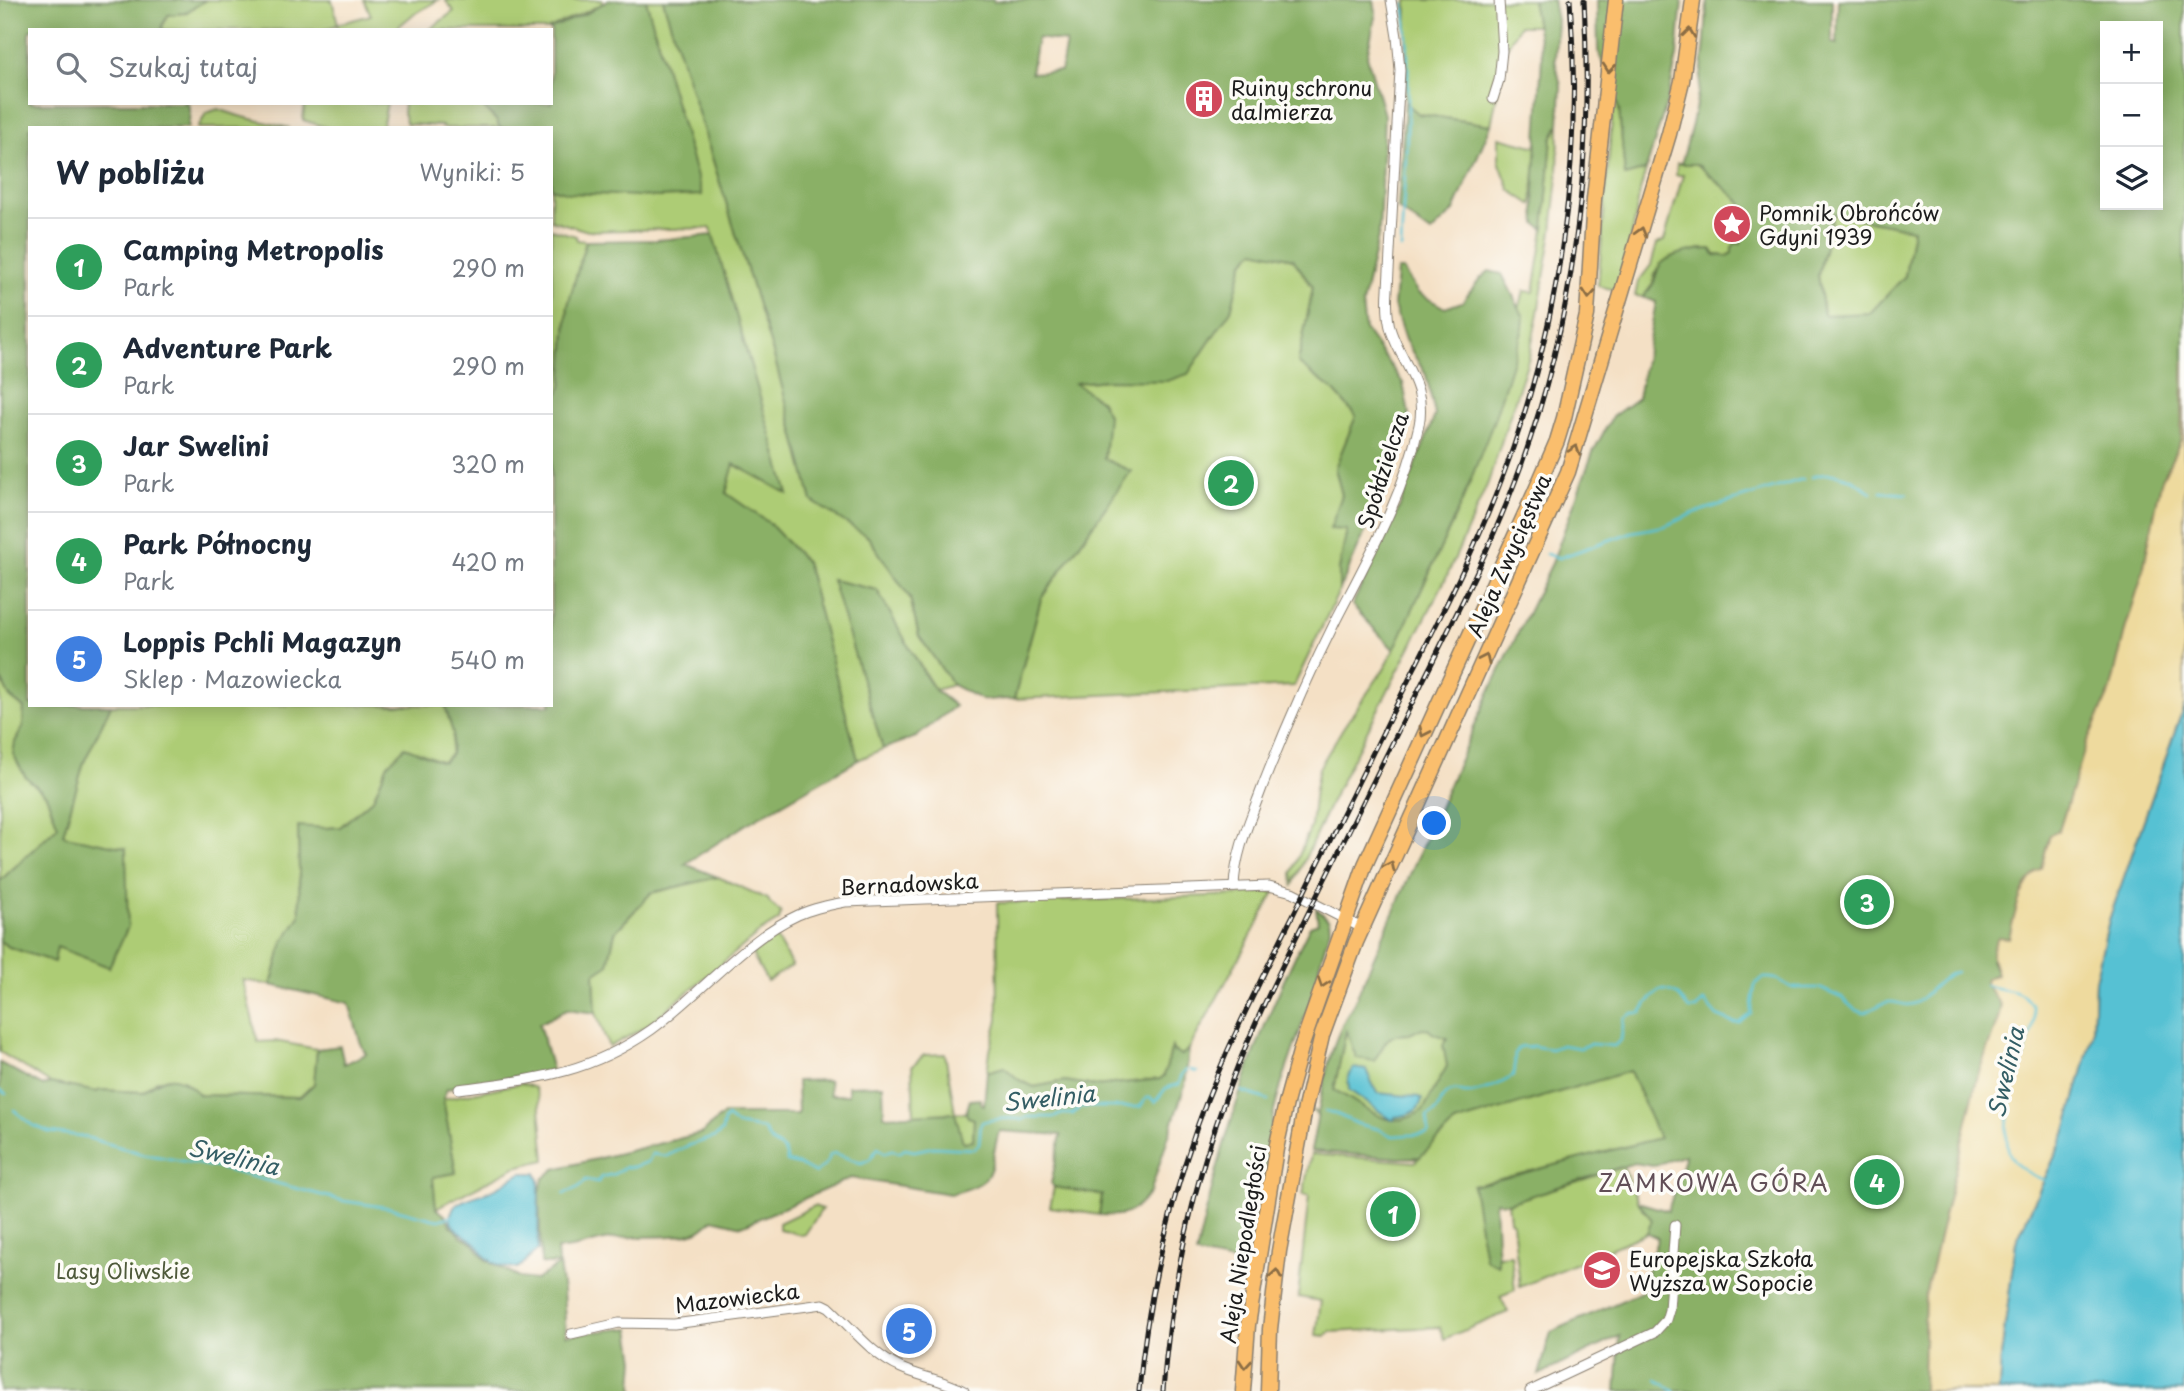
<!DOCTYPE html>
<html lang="pl">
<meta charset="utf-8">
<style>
body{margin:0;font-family:"Playpen Sans",sans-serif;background:#f2f2f3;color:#1f2937}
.controls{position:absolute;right:21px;top:21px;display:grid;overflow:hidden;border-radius:0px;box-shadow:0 4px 18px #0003}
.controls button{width:63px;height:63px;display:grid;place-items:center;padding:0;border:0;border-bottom:2px solid #e0e1e3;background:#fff;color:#1f2937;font:35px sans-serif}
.you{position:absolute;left:1435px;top:824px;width:24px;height:24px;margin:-18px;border:5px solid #fff;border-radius:50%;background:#1a73e8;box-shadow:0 0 0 10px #1a73e833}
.badge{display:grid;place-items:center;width:46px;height:46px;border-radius:50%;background:#111827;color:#fff;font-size:23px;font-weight:700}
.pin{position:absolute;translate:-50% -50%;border:4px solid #fff;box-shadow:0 2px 7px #0006}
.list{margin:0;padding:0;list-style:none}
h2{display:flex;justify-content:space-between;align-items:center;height:91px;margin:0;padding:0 28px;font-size:30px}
h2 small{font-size:23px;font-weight:400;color:#747a83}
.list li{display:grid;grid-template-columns:46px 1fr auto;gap:21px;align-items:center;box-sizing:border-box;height:98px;padding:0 28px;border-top:2px solid #e0e1e3}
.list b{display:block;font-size:26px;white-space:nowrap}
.list p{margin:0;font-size:23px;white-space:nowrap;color:#747a83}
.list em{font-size:23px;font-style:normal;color:#747a83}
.icon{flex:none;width:38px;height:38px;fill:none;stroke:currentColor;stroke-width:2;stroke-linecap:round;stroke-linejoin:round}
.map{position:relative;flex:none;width:2184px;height:1391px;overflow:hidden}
.search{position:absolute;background:#fff;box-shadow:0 4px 18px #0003;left:28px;top:28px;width:525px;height:77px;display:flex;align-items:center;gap:18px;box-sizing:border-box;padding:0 24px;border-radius:0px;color:#747a83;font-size:26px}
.panel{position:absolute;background:#fff;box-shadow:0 4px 18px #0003;left:28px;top:126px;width:525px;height:581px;border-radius:0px}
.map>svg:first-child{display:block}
.green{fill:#adcc74;stroke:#647448;stroke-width:2}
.forest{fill:#8ab066;stroke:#536641;stroke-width:2;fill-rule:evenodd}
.sand{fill:#eeda9e;stroke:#857b5d;stroke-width:2}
.water{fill:#57c1d3;stroke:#3a6e78;stroke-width:2}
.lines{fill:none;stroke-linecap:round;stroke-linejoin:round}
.stream{stroke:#57c1d3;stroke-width:2.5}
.minor-casing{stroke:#887e70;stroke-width:11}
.primary-casing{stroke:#887e70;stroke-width:17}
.minor{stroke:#fff;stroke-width:9}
.primary{stroke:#fabe6d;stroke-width:14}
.rail-casing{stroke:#1c1c1c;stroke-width:5}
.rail{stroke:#fdfcf7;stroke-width:2.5;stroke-dasharray:8;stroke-linecap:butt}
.oneway{stroke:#8b6d44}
.labels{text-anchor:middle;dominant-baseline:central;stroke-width:7;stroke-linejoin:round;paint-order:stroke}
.poi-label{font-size:21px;fill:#1c1c1c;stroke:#fdfcf7;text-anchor:start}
.street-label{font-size:21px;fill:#1c1c1c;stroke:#fdfcf7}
.park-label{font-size:21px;fill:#4f5a3b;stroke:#fdfcf7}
.water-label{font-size:23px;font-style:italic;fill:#345e65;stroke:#fdfcf7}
.neighbourhood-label{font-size:23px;letter-spacing:2px;fill:#614e57;stroke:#fdfcf7}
</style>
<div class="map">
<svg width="2184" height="1391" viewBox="0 0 2184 1391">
<rect width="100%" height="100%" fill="#fdfcf7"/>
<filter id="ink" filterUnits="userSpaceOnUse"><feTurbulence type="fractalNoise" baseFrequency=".0143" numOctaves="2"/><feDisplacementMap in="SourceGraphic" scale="14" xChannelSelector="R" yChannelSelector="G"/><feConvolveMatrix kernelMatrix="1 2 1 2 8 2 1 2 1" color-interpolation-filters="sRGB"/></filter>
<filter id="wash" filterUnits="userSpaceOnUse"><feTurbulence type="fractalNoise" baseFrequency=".00686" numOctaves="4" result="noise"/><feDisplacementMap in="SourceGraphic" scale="28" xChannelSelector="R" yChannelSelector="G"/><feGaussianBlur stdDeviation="1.57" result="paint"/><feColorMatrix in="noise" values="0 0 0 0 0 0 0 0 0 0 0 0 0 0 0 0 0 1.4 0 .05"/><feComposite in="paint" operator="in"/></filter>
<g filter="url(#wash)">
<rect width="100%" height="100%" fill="#f4e0c5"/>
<g class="green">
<path d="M206 0H332L338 24 371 15 364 0H438L410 17 398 27 400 30H339L337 25 322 30H163L162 27 168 15 185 13Z"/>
<path d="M445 0H602L604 3 547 30H429L454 11Z"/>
<path d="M646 0H663L774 356 812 500 868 537 910 598 919 636 953 685 935 690 893 621 877 590 833 580 883 749 858 760 806 562 769 523 726 494 733 464 787 493 711 228 588 231 551 220V188L569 193 702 195Z"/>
<path d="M1407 0H1532L1537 26H1519L1506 49 1491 125 1418 114 1405 102Z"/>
<path d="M1631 0 1614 95 1619 109 1625 176 1646 170 1640 191 1633 230 1616 290 1598 286 1614 95Z"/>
<path d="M305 103H387L382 128H328L303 120Z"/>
<path d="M404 103H479L496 120 500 128H442V126L407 124 403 113Z"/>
<path d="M218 109 239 116 290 128H198L206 113Z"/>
<path d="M1559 125 1558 177 1552 231 1538 313 1529 357 1488 483 1447 576 1333 797 1293 885 1292 873 1311 826 1315 789 1319 768 1343 728 1386 666 1463 499 1524 317 1519 309 1524 291 1534 292 1544 229 1552 138Z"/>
<path d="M1499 137 1537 147 1532 205 1510 190 1499 161Z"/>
<path d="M1677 163 1697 164 1743 203 1734 233 1742 241 1741 245 1728 256 1715 255 1711 249H1700L1673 257 1655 273 1653 284 1643 297 1635 296 1638 282 1651 265 1657 244 1664 241 1683 175H1676Z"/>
<path d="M1833 214 1913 229 1905 276 1870 314 1824 315 1818 275Z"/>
<path d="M551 229 576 236 577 240 586 241 568 305 562 387 553 405Z"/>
<path d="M1255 250 1293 259 1313 288 1298 363 1333 390 1356 416 1335 468 1342 495 1331 529H1347L1339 570V591L1294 686 1014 699 1041 599 1130 472 1104 459 1107 415 1101 401 1074 383 1107 380 1231 310 1243 263Z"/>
<path d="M0 677 10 697 24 708 23 727 15 742 25 776 46 795 58 826 0 881Z"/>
<path d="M111 705H445L453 733 451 754 442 762 388 764 373 799 340 827 325 828 298 827 300 916 283 942 271 985 243 980 258 1042 275 1041 317 1049 314 1084 300 1097 199 1095 183 1080H158L143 1092 100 1090 97 1092 50 1083 0 1052V941L9 947 54 962 56 946 109 967 63 834 84 762Z"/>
<path d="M718 877 768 899 770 903 781 912 779 920 760 932 644 1028 609 1047 596 1013 594 974 608 964 615 932 651 893Z"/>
<path d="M1252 892H1275L1189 1049 1182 1055 1172 1050 1164 1076 1160 1079 1095 1086 1065 1081 1034 1087 1019 1080 1004 1067 987 1072 990 1051 998 1019 997 903 1240 895Z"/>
<path d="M775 936 792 966 767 981 752 954Z"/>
<path d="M1997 999 1925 1296 1923 1391 1755 1222 1626 1062 1660 1138 1474 1186 1498 1264 1497 1256 1511 1255 1515 1290 1500 1296 1508 1312 1444 1339 1440 1327 1330 1332 1326 1336 1316 1335 1321 1301 1298 1297 1309 1195H1303L1311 1154 1415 1162 1419 1158 1311 1151 1318 1118 1315 1113 1298 1103 1328 1119 1349 1017Z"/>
<path d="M945 1054 955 1112 966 1113 968 1117 974 1118 973 1141 963 1142 954 1113 914 1115 912 1066 924 1055Z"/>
<path d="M522 1083 535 1088 539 1099 545 1160 515 1167 436 1208 432 1177 456 1173 443 1099Z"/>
<path d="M1623 1167 1638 1202 1652 1220 1647 1233 1520 1287 1513 1223 1510 1220 1508 1203Z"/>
<path d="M1054 1187 1102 1195 1099 1215 1050 1207Z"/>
<path d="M814 1206 822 1209 805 1234 801 1235 779 1229V1223Z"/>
</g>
<g class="forest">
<path d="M0 0H206L185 13 168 15 162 26 163 30H30V103H188L190 114 188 128H30V705H111L84 762 63 834 66 836 126 848 128 927 109 967 57 947 54 962 9 947 0 941V881L58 826 46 795 25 776 13 754 15 742 23 727 24 708 10 697 0 677Z"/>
<path d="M608 0H646L702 195 660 197 569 193 551 188V128H500L496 120 479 103H551V30H547L589 12Z"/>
<path d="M663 0H993L994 2 1008 0H1374L1376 13 1367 56 1384 115 1379 233 1362 304 1365 330 1403 383 1409 414 1406 439 1339 591V570L1347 530 1330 529 1342 495 1335 468 1356 416 1333 390 1298 363 1313 287 1293 259 1255 250 1243 263 1231 310 1188 374 1167 381 1107 380 1075 383 1101 401 1108 415 1104 459 1131 471 1041 599 1014 699 982 700 953 685 919 636 910 598 868 537 812 501 774 356ZM1037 38 1066 42 1061 71 1031 73Z"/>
<path d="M1532 0H1553L1557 20 1555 60 1561 86 1559 125 1552 138 1544 229 1536 224 1534 191 1542 56Z"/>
<path d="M1597 0H1682L1677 56 1668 98 1646 170 1625 176 1619 109 1598 50Z"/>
<path d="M1707 0H1832V43L1837 44 1838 0H2184V360L2181 440 2161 482 2142 576 2126 627 2111 689 2087 742 2059 831 2050 835 2041 868 2018 903 2009 938 1991 960 1997 975 1991 976 1986 984 2001 1005 1998 1019 1978 1075 1925 1296 1923 1391H1616L1620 1336 1539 1375 1551 1332 1646 1290 1648 1265 1658 1238 1647 1233 1652 1220 1638 1202 1668 1211 1685 1155 1653 1166 1634 1163 1508 1203 1495 1202 1498 1265 1485 1259 1473 1186 1659 1138 1630 1071 1455 1123 1420 1157 1400 1158 1311 1151C1321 1102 1326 1045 1354 1003L1489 693 1552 563 1593 452 1612 417 1638 398 1656 302 1643 297C1646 293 1651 288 1653 284 1657 277 1656 268 1662 263 1673 253 1697 249 1711 249L1715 255 1728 256 1732 253V247L1736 243 1741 244V241L1734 233 1742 203 1697 164H1681C1698 110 1706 57 1707 0ZM2105 26H2158V205H2105ZM1833 214 1913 229 1905 276 1870 313 1824 315 1818 275ZM1422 1028 1428 1029 1432 1033 1447 1038 1443 1045 1447 1066 1423 1110C1387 1136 1365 1104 1334 1090L1346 1031C1351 1040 1351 1048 1357 1058L1374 1061 1387 1040 1395 1035 1410 1034Z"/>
<path d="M1405 102 1419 114 1491 125 1454 211 1431 233 1398 209Z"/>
<path d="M713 235 788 494 734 464 726 493 769 523 806 562 858 760 745 825 685 864 718 877 651 893 615 932 608 965 594 974 596 1013 567 1009 539 1024 552 1070 447 1089 443 1099 456 1173 433 1177 436 1208 446 1216 451 1226 461 1236 473 1243 486 1260 520 1278 536 1280 559 1265 563 1291 566 1335 630 1328 635 1360 633 1386 635 1391H0V1063L43 1086 50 1083 97 1092 100 1090 143 1092C169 1072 177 1073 200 1095L300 1097 314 1084 317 1049 340 1046 344 1064 366 1054 361 1044 349 1003 271 985 283 942 300 916 298 826 325 828 340 827 373 799 388 764 405 747 443 762 451 754 453 733 445 705H551V405L562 387 568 305 586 241 656 240Z"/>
<path d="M1397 270H1403L1418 293 1445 308 1462 302 1481 278 1489 271 1502 274 1524 317 1523 329 1493 423 1463 499 1394 650 1352 605 1397 513 1435 415 1426 375 1405 340 1394 306Z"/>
<path d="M832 580 877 590 926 677 935 690 955 706 916 737 883 749Z"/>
<path d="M1316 908 1329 920 1330 929 1319 966 1318 979 1281 1085 1273 1115 1264 1190 1253 1254 1244 1264 1196 1255C1222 1137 1255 1034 1310 926L1318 923Z"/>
<path d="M1172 1047 1174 1052 1182 1055 1189 1049 1185 1085 1150 1193C1132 1214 1126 1217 1099 1215L1102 1195 1054 1187 1051 1184 1061 1135 999 1131C987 1174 999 1182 950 1194L851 1178 742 1226 713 1219C708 1224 702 1230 696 1232 668 1240 638 1234 610 1239 591 1242 576 1250 557 1249L558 1264H541L539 1194 543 1179 555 1169 702 1133 724 1114H798L797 1081 829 1080 830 1095H848V1086L883 1085 884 1116 955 1113 963 1142 973 1141 974 1119 968 1117 966 1113 970 1100 980 1099V1103L984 1105 987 1072 1004 1067 1019 1080 1034 1087 1065 1081 1095 1086 1160 1079 1164 1076Z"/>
</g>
<path class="sand" d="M2184 360V706L2109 920 2095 981 2093 1034 2065 1134 2016 1242 2001 1357 1999 1391H1923L1925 1296 1978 1075 1998 1019 2001 1005 1985 984 1986 978 1997 975C1992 955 1988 957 1998 937L2009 938C2015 914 2020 883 2041 868L2050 835 2059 831 2087 742 2111 689 2126 627 2142 576 2161 482 2181 440Z"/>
<g class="water">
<path d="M2184 706V1391H1999L2001 1357 2016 1242 2065 1134 2093 1034 2095 981 2109 920Z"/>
<path d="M1353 1068 1366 1070 1377 1093 1419 1097 1422 1099C1419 1113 1409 1115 1395 1117L1394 1120H1392L1349 1090 1348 1076Z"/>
<path d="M521 1173H536L539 1180 538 1250C531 1255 523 1266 517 1268 508 1270 494 1264 487 1258 482 1253 479 1245 473 1241 463 1234 443 1225 453 1209 460 1198 481 1196 492 1190 502 1185 511 1179 521 1173Z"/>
</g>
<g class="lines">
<g class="stream">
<path d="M1401 249C1404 168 1414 85 1404 4"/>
<path d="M1812 477C1835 469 1854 477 1871 493"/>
<path d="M1881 492 1907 494"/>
<path d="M1546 554 1559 558 1632 532 1665 526 1694 513 1803 479"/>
<path d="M1985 985C2000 991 2019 988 2030 1002 2037 1010 2033 1025 2031 1033 2023 1064 1998 1125 2010 1155 2016 1168 2032 1175 2044 1180"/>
<path d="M1191 1070 1197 1072"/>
<path d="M0 1090 6 1094"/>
<path d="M1241 1091 1268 1100"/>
<path d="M14 1110 32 1125 49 1132 81 1136 144 1154 215 1167 344 1201 391 1208 433 1219 439 1220 451 1216"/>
<path d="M1325 1111 1334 1113 1358 1124 1378 1129 1392 1136 1427 1134 1429 1131 1427 1117C1430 1115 1434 1114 1436 1111 1442 1106 1439 1094 1453 1091 1459 1089 1462 1094 1468 1093 1481 1092 1499 1085 1510 1078 1522 1070 1506 1052 1523 1046L1527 1048 1532 1046 1551 1049 1562 1045 1580 1048 1591 1044 1614 1046 1621 1040 1624 1018 1633 1013H1641L1647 1003 1660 990C1678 990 1680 998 1689 1009H1696L1704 1001 1717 1016 1734 1023H1740L1751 1014 1755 984 1763 978H1770L1776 979 1793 988H1819L1842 998 1854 1009 1864 1013C1873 1010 1880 1002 1890 1002 1900 1002 1907 1008 1917 1002 1927 995 1945 973 1956 972"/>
<path d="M564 1194C573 1188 579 1190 586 1180L598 1182 601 1177 614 1174 625 1167H633L648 1162 652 1154 666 1156 690 1145 715 1137 722 1131 724 1121 727 1117 737 1125 763 1129C766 1132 767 1136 769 1139 776 1149 787 1145 787 1162L800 1165 814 1173 826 1164 830 1155 834 1153 861 1163 870 1159 878 1148 885 1153 892 1150 899 1153 905 1149 914 1151 933 1147 974 1149 979 1144 981 1123C987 1119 1015 1117 1022 1120L1028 1117H1054L1062 1114H1073L1080 1107H1140L1146 1098H1151L1155 1102 1166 1088 1179 1084 1182 1074 1187 1070"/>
<path d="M1657 1380 1674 1391"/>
</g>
</g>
</g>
<g filter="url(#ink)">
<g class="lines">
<defs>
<g id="minor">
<path d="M1493 99 1499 80 1502 51 1499 0"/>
<path d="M1234 887C1235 852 1251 818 1263 785 1285 729 1309 674 1336 620 1368 558 1404 495 1419 425 1427 385 1403 366 1391 331 1387 318 1387 303 1388 289L1400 70 1397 37 1391 0"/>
<path d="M459 1089C533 1079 587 1075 651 1030 700 995 743 940 798 915 813 908 829 905 845 902L1269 886 1292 892 1362 928"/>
<path d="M571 1334 619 1323 674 1324 823 1304 829 1307C852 1328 872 1355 901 1368 921 1377 944 1380 964 1391"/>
<path d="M1530 1391 1655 1332 1666 1320 1669 1310 1675 1225"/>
</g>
<g id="primary">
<path d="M1243 1391 1248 1325 1276 1149 1286 1103 1301 1048 1365 865 1535 492 1557 441 1564 418 1587 315 1594 199 1616 0"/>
<path d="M1268 1391 1270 1329 1279 1251 1305 1108 1322 1035 1356 942 1568 472 1669 134 1682 81 1693 0"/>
</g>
</defs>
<use href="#minor" class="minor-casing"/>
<use href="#primary" class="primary-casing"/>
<use href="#minor" class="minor"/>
<use href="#primary" class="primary"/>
<defs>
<g id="rail">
<path d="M1139 1391C1147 1300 1168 1210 1198 1124 1224 1052 1259 983 1293 915 1333 833 1374 751 1414 669 1446 605 1479 541 1504 473 1560 323 1583 160 1570 0"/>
<path d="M1163 1391C1170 1298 1188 1205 1219 1116 1245 1039 1282 966 1318 893 1353 823 1388 752 1423 681 1458 611 1494 540 1521 466 1575 316 1593 158 1584 0"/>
</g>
</defs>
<use href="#rail" class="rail-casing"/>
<use href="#rail" class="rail"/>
</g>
<defs><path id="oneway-chevron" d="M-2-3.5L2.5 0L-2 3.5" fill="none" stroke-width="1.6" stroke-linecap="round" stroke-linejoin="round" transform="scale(1.75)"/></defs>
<g class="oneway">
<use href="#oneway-chevron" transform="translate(1689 33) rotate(-83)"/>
<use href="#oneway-chevron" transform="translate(1609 68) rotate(96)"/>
<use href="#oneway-chevron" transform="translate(1641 232) rotate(-74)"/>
<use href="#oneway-chevron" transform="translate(1589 294) rotate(95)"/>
<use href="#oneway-chevron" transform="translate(1575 450) rotate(-71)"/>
<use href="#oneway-chevron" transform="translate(1485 659) rotate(-65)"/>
<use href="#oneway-chevron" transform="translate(1424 732) rotate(115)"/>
<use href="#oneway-chevron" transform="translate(1390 866) rotate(-65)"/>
<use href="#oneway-chevron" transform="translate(1323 983) rotate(109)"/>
<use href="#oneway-chevron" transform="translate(1276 1274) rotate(-82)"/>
<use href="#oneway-chevron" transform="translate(1245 1364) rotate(95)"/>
</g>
</g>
<defs>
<symbol id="building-disc" viewBox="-11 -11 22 22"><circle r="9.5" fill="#d1495b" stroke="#fdfcf7"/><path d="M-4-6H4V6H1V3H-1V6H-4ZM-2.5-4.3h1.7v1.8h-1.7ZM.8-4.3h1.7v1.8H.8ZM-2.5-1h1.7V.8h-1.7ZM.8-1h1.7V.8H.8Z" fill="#fff"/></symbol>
<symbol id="sight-disc" viewBox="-11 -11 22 22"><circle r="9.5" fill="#d1495b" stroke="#fdfcf7"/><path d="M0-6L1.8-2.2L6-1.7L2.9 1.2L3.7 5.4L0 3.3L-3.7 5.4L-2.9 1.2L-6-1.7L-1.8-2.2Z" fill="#fff"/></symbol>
<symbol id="school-disc" viewBox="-11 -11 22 22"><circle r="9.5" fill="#d1495b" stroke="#fdfcf7"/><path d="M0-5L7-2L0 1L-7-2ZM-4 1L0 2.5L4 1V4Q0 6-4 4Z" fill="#fff"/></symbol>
</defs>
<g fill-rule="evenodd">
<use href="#building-disc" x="1182" y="77" width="44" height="44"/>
<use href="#sight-disc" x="1710" y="202" width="44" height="44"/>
<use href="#school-disc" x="1580" y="1248" width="44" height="44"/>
</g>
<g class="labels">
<g class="poi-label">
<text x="1231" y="87">Ruiny schronu<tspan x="1231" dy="24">dalmierza</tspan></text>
<text x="1759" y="212">Pomnik Obrońców<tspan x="1759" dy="24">Gdyni 1939</tspan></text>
<text x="1629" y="1258">Europejska Szkoła<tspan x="1629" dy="24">Wyższa w Sopocie</tspan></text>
</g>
<g class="street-label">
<text transform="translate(1382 470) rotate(-72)">Spółdzielcza</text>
<text transform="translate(1508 555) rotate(-66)">Aleja Zwycięstwa</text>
<text transform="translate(909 883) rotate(-3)">Bernadowska</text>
<text transform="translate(1242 1244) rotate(-81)">Aleja Niepodległości</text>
<text transform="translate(737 1297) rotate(-7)">Mazowiecka</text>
</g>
<g class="park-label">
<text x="123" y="1270">Lasy Oliwskie</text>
</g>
<g class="water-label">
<text transform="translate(2005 1072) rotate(-77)">Swelinia</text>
<text transform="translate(1049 1097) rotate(-6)">Swelinia</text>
<text transform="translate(234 1156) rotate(13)">Swelinia</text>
</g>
<g class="neighbourhood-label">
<text x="1714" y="1182">ZAMKOWA GÓRA</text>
</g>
</g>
</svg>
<div class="controls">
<button>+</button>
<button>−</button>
<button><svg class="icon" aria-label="layers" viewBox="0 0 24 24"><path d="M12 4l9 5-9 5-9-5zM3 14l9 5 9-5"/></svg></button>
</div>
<div class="you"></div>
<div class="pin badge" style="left:1393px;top:1214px;background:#2e9e5b">1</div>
<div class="pin badge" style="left:1231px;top:483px;background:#2e9e5b">2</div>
<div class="pin badge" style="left:1867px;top:902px;background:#2e9e5b">3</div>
<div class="pin badge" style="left:1877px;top:1182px;background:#2e9e5b">4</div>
<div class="pin badge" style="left:909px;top:1331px;background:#3f7fe0">5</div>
<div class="search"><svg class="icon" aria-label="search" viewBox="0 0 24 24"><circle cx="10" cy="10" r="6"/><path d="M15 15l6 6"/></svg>Szukaj tutaj</div>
<section class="panel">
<h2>W pobliżu<small>Wyniki: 5</small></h2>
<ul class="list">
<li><span class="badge" style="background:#2e9e5b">1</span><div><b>Camping Metropolis</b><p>Park</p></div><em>290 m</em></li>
<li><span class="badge" style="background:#2e9e5b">2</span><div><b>Adventure Park</b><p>Park</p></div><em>290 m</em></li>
<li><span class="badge" style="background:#2e9e5b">3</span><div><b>Jar Swelini</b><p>Park</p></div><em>320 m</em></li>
<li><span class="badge" style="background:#2e9e5b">4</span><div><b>Park Północny</b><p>Park</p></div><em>420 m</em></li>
<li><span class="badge" style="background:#3f7fe0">5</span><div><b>Loppis Pchli Magazyn</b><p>Sklep · Mazowiecka</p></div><em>540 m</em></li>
</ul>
</section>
</div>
